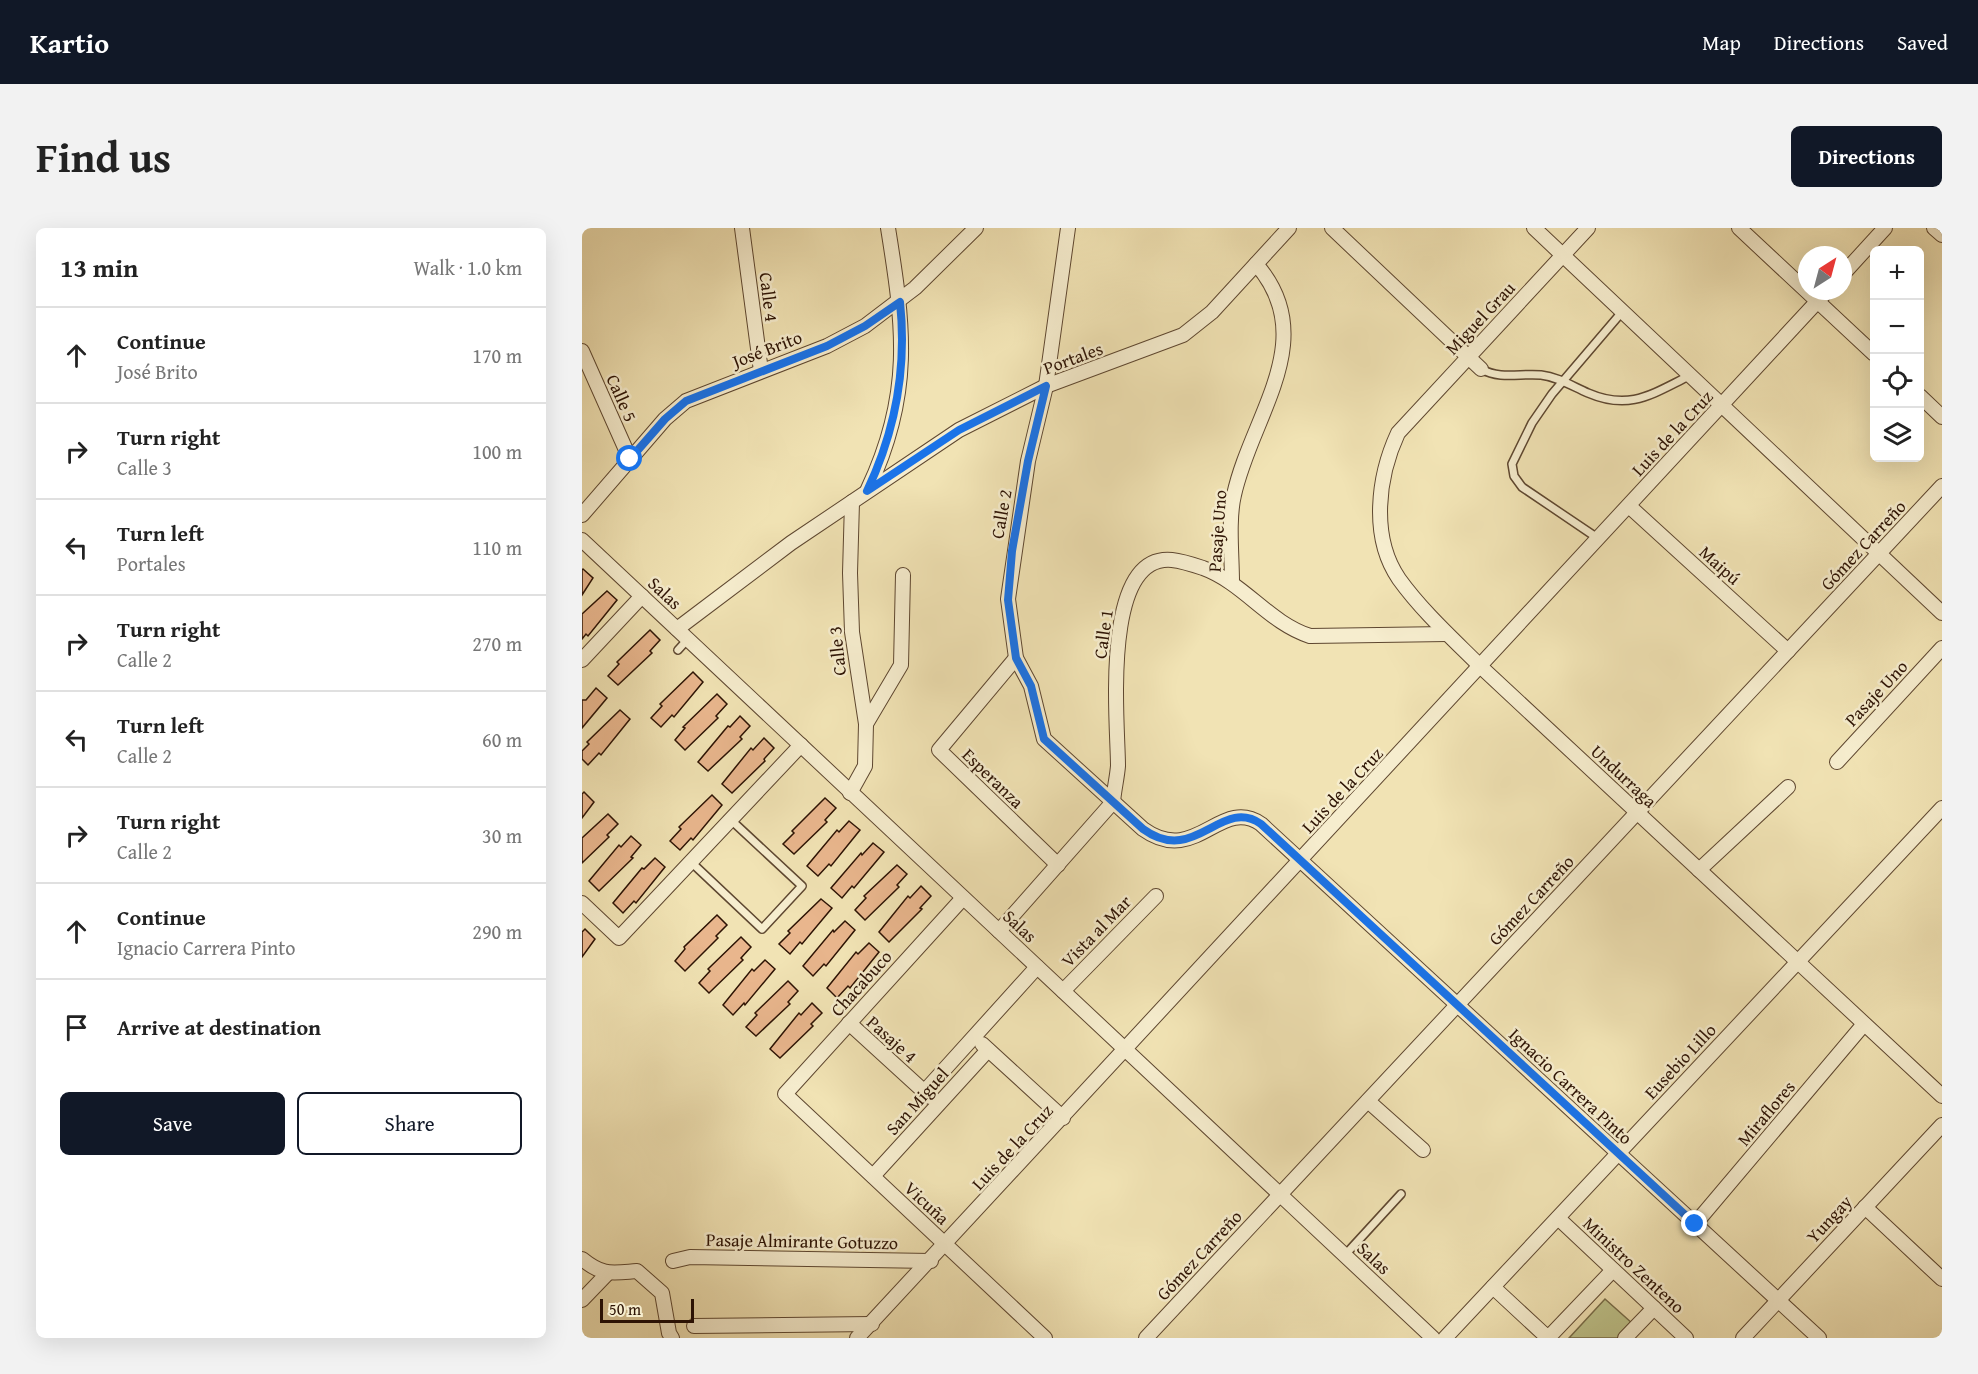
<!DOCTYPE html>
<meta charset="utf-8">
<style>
body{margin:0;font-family:"Gentium Book Plus",serif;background:#f2f2f2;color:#222}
.controls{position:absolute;right:18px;top:18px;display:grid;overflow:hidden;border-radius:9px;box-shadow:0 6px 24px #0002}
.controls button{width:54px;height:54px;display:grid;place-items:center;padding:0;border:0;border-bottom:2px solid #e0e0e0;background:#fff;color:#222;font:30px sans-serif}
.compass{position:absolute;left:1216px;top:18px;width:54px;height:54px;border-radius:50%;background:#fff;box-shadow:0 6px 24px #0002;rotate:36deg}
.scale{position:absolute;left:18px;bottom:15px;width:94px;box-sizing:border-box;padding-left:6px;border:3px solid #2d1304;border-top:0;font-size:16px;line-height:21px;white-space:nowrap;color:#2d1304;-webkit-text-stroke:4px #f6edce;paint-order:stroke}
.stop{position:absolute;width:18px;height:18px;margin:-14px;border:4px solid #1a73e8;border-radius:50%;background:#fff}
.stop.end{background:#1a73e8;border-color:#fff;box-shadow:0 2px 6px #0008}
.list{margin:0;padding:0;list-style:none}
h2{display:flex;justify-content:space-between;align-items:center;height:78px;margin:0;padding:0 24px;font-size:26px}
h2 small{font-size:20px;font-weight:400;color:#767676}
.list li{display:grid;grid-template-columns:39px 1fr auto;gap:18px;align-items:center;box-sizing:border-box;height:96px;padding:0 24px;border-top:2px solid #e0e0e0}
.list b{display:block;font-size:22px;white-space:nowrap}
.list p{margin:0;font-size:20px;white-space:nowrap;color:#767676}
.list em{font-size:20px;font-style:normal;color:#767676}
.actions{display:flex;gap:12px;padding:18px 24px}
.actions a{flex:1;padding:14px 0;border:2px solid #111827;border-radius:9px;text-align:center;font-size:21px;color:#111827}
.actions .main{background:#111827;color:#fff}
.icon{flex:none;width:33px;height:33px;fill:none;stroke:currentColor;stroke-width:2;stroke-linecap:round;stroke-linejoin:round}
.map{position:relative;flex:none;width:1360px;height:1110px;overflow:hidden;border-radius:9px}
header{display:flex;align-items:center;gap:36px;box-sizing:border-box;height:84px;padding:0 30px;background:#111827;color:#fff}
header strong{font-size:28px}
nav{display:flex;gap:33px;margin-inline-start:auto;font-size:21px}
.intro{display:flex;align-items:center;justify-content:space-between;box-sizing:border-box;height:144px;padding:0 36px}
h1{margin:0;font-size:42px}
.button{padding:15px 27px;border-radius:9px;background:#111827;color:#fff;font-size:21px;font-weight:700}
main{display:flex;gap:36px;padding:0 36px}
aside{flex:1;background:#fff;border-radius:9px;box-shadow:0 6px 24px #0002}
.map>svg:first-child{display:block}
.green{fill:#bec38a;stroke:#766b47;stroke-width:1.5}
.building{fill:#e9b68d;stroke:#2d1304;stroke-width:1.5}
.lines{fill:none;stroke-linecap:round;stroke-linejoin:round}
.service-casing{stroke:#5e4730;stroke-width:10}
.minor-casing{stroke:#5e4730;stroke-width:16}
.service{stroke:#f6edce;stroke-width:7}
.minor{stroke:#f6edce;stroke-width:14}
.route{stroke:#1a73e8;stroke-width:8}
.labels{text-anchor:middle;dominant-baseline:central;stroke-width:5;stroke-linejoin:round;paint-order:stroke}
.street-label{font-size:18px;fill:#2d1304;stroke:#f6edce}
</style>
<header>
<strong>Kartio</strong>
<nav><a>Map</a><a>Directions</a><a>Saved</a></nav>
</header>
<div class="intro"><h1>Find us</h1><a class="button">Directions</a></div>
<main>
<aside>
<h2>13 min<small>Walk · 1.0 km</small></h2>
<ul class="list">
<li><svg class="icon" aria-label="ahead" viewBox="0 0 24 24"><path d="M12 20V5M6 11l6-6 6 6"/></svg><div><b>Continue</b><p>José Brito</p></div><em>170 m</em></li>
<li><svg class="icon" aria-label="right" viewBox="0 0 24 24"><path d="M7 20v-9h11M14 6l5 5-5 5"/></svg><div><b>Turn right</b><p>Calle 3</p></div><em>100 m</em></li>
<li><svg class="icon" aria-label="left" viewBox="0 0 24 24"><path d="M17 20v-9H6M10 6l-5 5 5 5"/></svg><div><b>Turn left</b><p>Portales</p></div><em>110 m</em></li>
<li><svg class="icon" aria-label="right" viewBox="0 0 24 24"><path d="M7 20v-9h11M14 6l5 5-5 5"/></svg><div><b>Turn right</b><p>Calle 2</p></div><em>270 m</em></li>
<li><svg class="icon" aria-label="left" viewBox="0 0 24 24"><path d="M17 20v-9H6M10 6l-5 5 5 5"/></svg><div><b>Turn left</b><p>Calle 2</p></div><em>60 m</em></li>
<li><svg class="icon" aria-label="right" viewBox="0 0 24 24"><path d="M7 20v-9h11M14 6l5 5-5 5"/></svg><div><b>Turn right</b><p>Calle 2</p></div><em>30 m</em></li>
<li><svg class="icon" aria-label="ahead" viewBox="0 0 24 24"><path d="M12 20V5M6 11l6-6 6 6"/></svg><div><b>Continue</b><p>Ignacio Carrera Pinto</p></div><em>290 m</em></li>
<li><svg class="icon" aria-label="arrive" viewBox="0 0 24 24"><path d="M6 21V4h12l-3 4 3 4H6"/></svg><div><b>Arrive at destination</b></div></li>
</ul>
<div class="actions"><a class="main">Save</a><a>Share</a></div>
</aside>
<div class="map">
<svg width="1360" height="1110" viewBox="0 0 1360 1110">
<rect width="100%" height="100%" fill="#f1e3b4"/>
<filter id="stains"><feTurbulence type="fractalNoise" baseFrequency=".00333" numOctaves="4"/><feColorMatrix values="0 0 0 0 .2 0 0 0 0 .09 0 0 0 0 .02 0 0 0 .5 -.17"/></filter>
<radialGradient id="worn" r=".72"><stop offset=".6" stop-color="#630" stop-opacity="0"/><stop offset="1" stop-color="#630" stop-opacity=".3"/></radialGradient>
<path class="green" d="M1023 1071 1051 1096 1038 1110H987Z"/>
<g class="building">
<path d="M1 341 11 350 0 367V342Z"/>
<path d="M25 363 35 372 6 408 4 406 0 411V386Z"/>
<path d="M68 402 78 412 68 423 70 425 36 457 26 448 37 436 35 434Z"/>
<path d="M111 444 121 454 92 489 90 487 79 499 69 490 80 478 78 476Z"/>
<path d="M14 460 25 470 0 500V472H4Z"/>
<path d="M135 466 145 476 134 488 136 490 103 522 93 512 103 500 101 499Z"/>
<path d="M38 482 48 491 19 527 17 525 6 537 0 531V523L7 516 5 514Z"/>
<path d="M158 488 168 498 158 509 160 511 126 543 116 534 146 498 148 499Z"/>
<path d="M182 510 192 520 182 531 183 533 150 565 140 556 169 520 171 522Z"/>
<path d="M2 564 12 574 0 590V566Z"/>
<path d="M130 567 140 577 111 612 109 610 98 622 88 613 99 601 97 599Z"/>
<path d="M243 570 254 580 243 592 245 594 212 626 201 616 212 605 210 603Z"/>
<path d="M26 586 36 596 25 607 27 609 0 635V610Z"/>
<path d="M267 593 278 602 249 638 247 636 236 648 225 638 255 602 257 604Z"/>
<path d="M49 608 59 617 49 629 51 630 17 663 7 653 37 617 39 619Z"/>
<path d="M291 615 302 624 272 660 270 658 260 670 249 660 279 625 280 627Z"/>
<path d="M73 630 83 639 54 675 52 673 41 685 31 675 60 640 62 641Z"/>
<path d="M315 637 325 646 315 657 317 659 283 692 273 682 284 670 282 668Z"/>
<path d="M339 658 349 668 338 680 340 681 307 714 297 704 326 668 328 670Z"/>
<path d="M239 671 250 680 220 716 218 714 208 726 197 716 208 705 206 703Z"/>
<path d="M135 687 145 697 134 708 136 710 103 743 93 733 103 721 102 719Z"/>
<path d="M263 693 273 702 244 738 242 736 231 748 221 738 251 702 252 704Z"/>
<path d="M3 701 13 711 0 729V704Z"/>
<path d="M159 709 169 719 159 730 161 732 127 765 117 755 128 743 126 741Z"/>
<path d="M287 715 297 724 268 760 266 758 255 770 245 760 274 724 276 726Z"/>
<path d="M183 732 193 741 163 777 162 775 151 787 141 777 170 741 172 743Z"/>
<path d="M206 753 216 763 206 774 208 776 174 808 164 799 175 787 173 785Z"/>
<path d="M230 775 240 785 229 796 231 798 198 830 188 821 217 785 219 787Z"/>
</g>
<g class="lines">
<defs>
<g id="service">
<path d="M899 141C919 152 938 145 959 147 976 149 990 158 1006 165 1048 183 1070 166 1107 148"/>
<path d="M1011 307 940 259 932 248 930 236 950 195 970 166 1040 84"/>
<path d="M96 422 106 411"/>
<path d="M109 634 180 701 220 658 149 592"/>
<path d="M763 1027 819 966"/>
</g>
<g id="minor">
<path d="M160 0 179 143"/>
<path d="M486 0 464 158 446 233 426 371 434 430 449 458 462 511 561 601C614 639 638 568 679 596L1237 1110"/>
<path d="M750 0 899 141"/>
<path d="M952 0 1360 385"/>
<path d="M1006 0 816 205C796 248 788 309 817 351 840 383 871 411 898 438L1360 868"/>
<path d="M1157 0 1292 126"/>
<path d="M1352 0 1360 7"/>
<path d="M1261 46 1303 0"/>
<path d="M0 123 48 231"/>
<path d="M1338 168 1360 189"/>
<path d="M286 261C331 166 322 99 306 0"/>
<path d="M1047 278 1206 423"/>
<path d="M0 287 83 191 104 173 245 118 283 98 333 60 394 0"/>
<path d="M0 312 851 1110"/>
<path d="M650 354C650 328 646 292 652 267 669 188 740 111 674 36"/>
<path d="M95 401 209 315 377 202 464 158 601 107 630 84 707 0"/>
<path d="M434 430 357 522 476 637"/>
<path d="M0 432 60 368"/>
<path d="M284 496 319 437 321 347"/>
<path d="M1255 534 1360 420"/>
<path d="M268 565 283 538 284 496 270 404 268 345 270 274"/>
<path d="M531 574C532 562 535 550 536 538 536 497 518 325 590 332 600 333 612 337 621 340 662 355 687 395 728 408L865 406"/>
<path d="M1117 642 1206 559"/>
<path d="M381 670 203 866 463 1110"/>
<path d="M0 675 37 710 219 517"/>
<path d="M417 703 531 574"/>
<path d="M481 763 574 668"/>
<path d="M267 795 348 869"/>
<path d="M400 816 481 890"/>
<path d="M342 864 455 739"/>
<path d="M786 873 841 922"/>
<path d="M291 948 406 822"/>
<path d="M1283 979 1360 1051"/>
<path d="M976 990 1104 1110"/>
<path d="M1113 996 1282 796"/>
<path d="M0 1031C21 1048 29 1045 55 1043L80 1065 87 1105 90 1110"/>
<path d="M91 1033 108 1029 349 1033"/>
<path d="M911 1059 966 1110 1031 1042"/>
<path d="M0 1072 25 1046"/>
<path d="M112 1098 290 1096"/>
<path d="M275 1110 1245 63"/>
<path d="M564 1110 1360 258"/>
<path d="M863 1110 1360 580"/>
<path d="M1043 1110 1072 1080"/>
<path d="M1161 1110 1360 897"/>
</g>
</defs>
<use href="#service" class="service-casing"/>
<use href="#minor" class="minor-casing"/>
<use href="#service" class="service"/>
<use href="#minor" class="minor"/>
</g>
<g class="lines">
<path class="route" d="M48 231 83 191 104 173 245 118 283 98 318 74C325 140 314 202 285 263L377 202 464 158 446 233 430 323 426 372 434 430 449 458 462 511 561 601C613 639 639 568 679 596L1113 996"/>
</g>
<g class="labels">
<g class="street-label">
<text transform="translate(187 69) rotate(83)">Calle 4</text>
<text transform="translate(898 90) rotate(-47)">Miguel Grau</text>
<text transform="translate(185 121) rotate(-21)">José Brito</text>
<text transform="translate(491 130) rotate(-20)">Portales</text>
<text transform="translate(40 170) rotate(66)">Calle 5</text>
<text transform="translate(1090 205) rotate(-47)">Luis de la Cruz</text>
<text transform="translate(419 286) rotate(-80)">Calle 2</text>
<text transform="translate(635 303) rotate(-86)">Pasaje Uno</text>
<text transform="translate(1281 317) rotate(-47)">Gómez Carreño</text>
<text transform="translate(1138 337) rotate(42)">Maipú</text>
<text transform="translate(83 365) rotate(43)">Salas</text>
<text transform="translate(521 406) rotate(-82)">Calle 1</text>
<text transform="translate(255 423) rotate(-96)">Calle 3</text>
<text transform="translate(1294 465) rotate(-47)">Pasaje Uno</text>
<text transform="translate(1042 548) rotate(43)">Undurraga</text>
<text transform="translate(411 550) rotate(44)">Esperanza</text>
<text transform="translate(760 562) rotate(-47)">Luis de la Cruz</text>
<text transform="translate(949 672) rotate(-47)">Gómez Carreño</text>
<text transform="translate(438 698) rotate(43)">Salas</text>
<text transform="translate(514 703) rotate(-46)">Vista al Mar</text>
<text transform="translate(279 755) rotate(-48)">Chacabuco</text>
<text transform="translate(310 811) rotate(42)">Pasaje 4</text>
<text transform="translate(1098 833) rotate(-47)">Eusebio Lillo</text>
<text transform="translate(989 858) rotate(43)">Ignacio Carrera Pinto</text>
<text transform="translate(335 873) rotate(-48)">San Miguel</text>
<text transform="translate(1184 885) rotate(-50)">Miraflores</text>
<text transform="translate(430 919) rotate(-47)">Luis de la Cruz</text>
<text transform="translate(345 975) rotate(43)">Vicuña</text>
<text transform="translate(1247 991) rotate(-47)">Yungay</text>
<text transform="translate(220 1013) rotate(1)">Pasaje Almirante Gotuzzo</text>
<text transform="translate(617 1027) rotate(-47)">Gómez Carreño</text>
<text transform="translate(792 1030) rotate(43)">Salas</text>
<text transform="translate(1052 1037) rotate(43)">Ministro Zenteno</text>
</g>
</g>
<rect width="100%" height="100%" filter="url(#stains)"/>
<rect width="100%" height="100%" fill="url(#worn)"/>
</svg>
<div class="controls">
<button>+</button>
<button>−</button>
<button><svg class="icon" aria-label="locate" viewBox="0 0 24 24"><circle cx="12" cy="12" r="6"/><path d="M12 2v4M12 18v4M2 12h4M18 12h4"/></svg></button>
<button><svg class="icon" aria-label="layers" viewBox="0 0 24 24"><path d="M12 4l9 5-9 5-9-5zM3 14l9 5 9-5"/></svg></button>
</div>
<svg class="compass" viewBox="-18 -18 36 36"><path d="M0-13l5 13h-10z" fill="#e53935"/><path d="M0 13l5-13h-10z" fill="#767676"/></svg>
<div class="scale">50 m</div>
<div class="stop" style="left:48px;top:231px"></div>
<div class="stop end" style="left:1113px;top:996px"></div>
</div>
</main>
